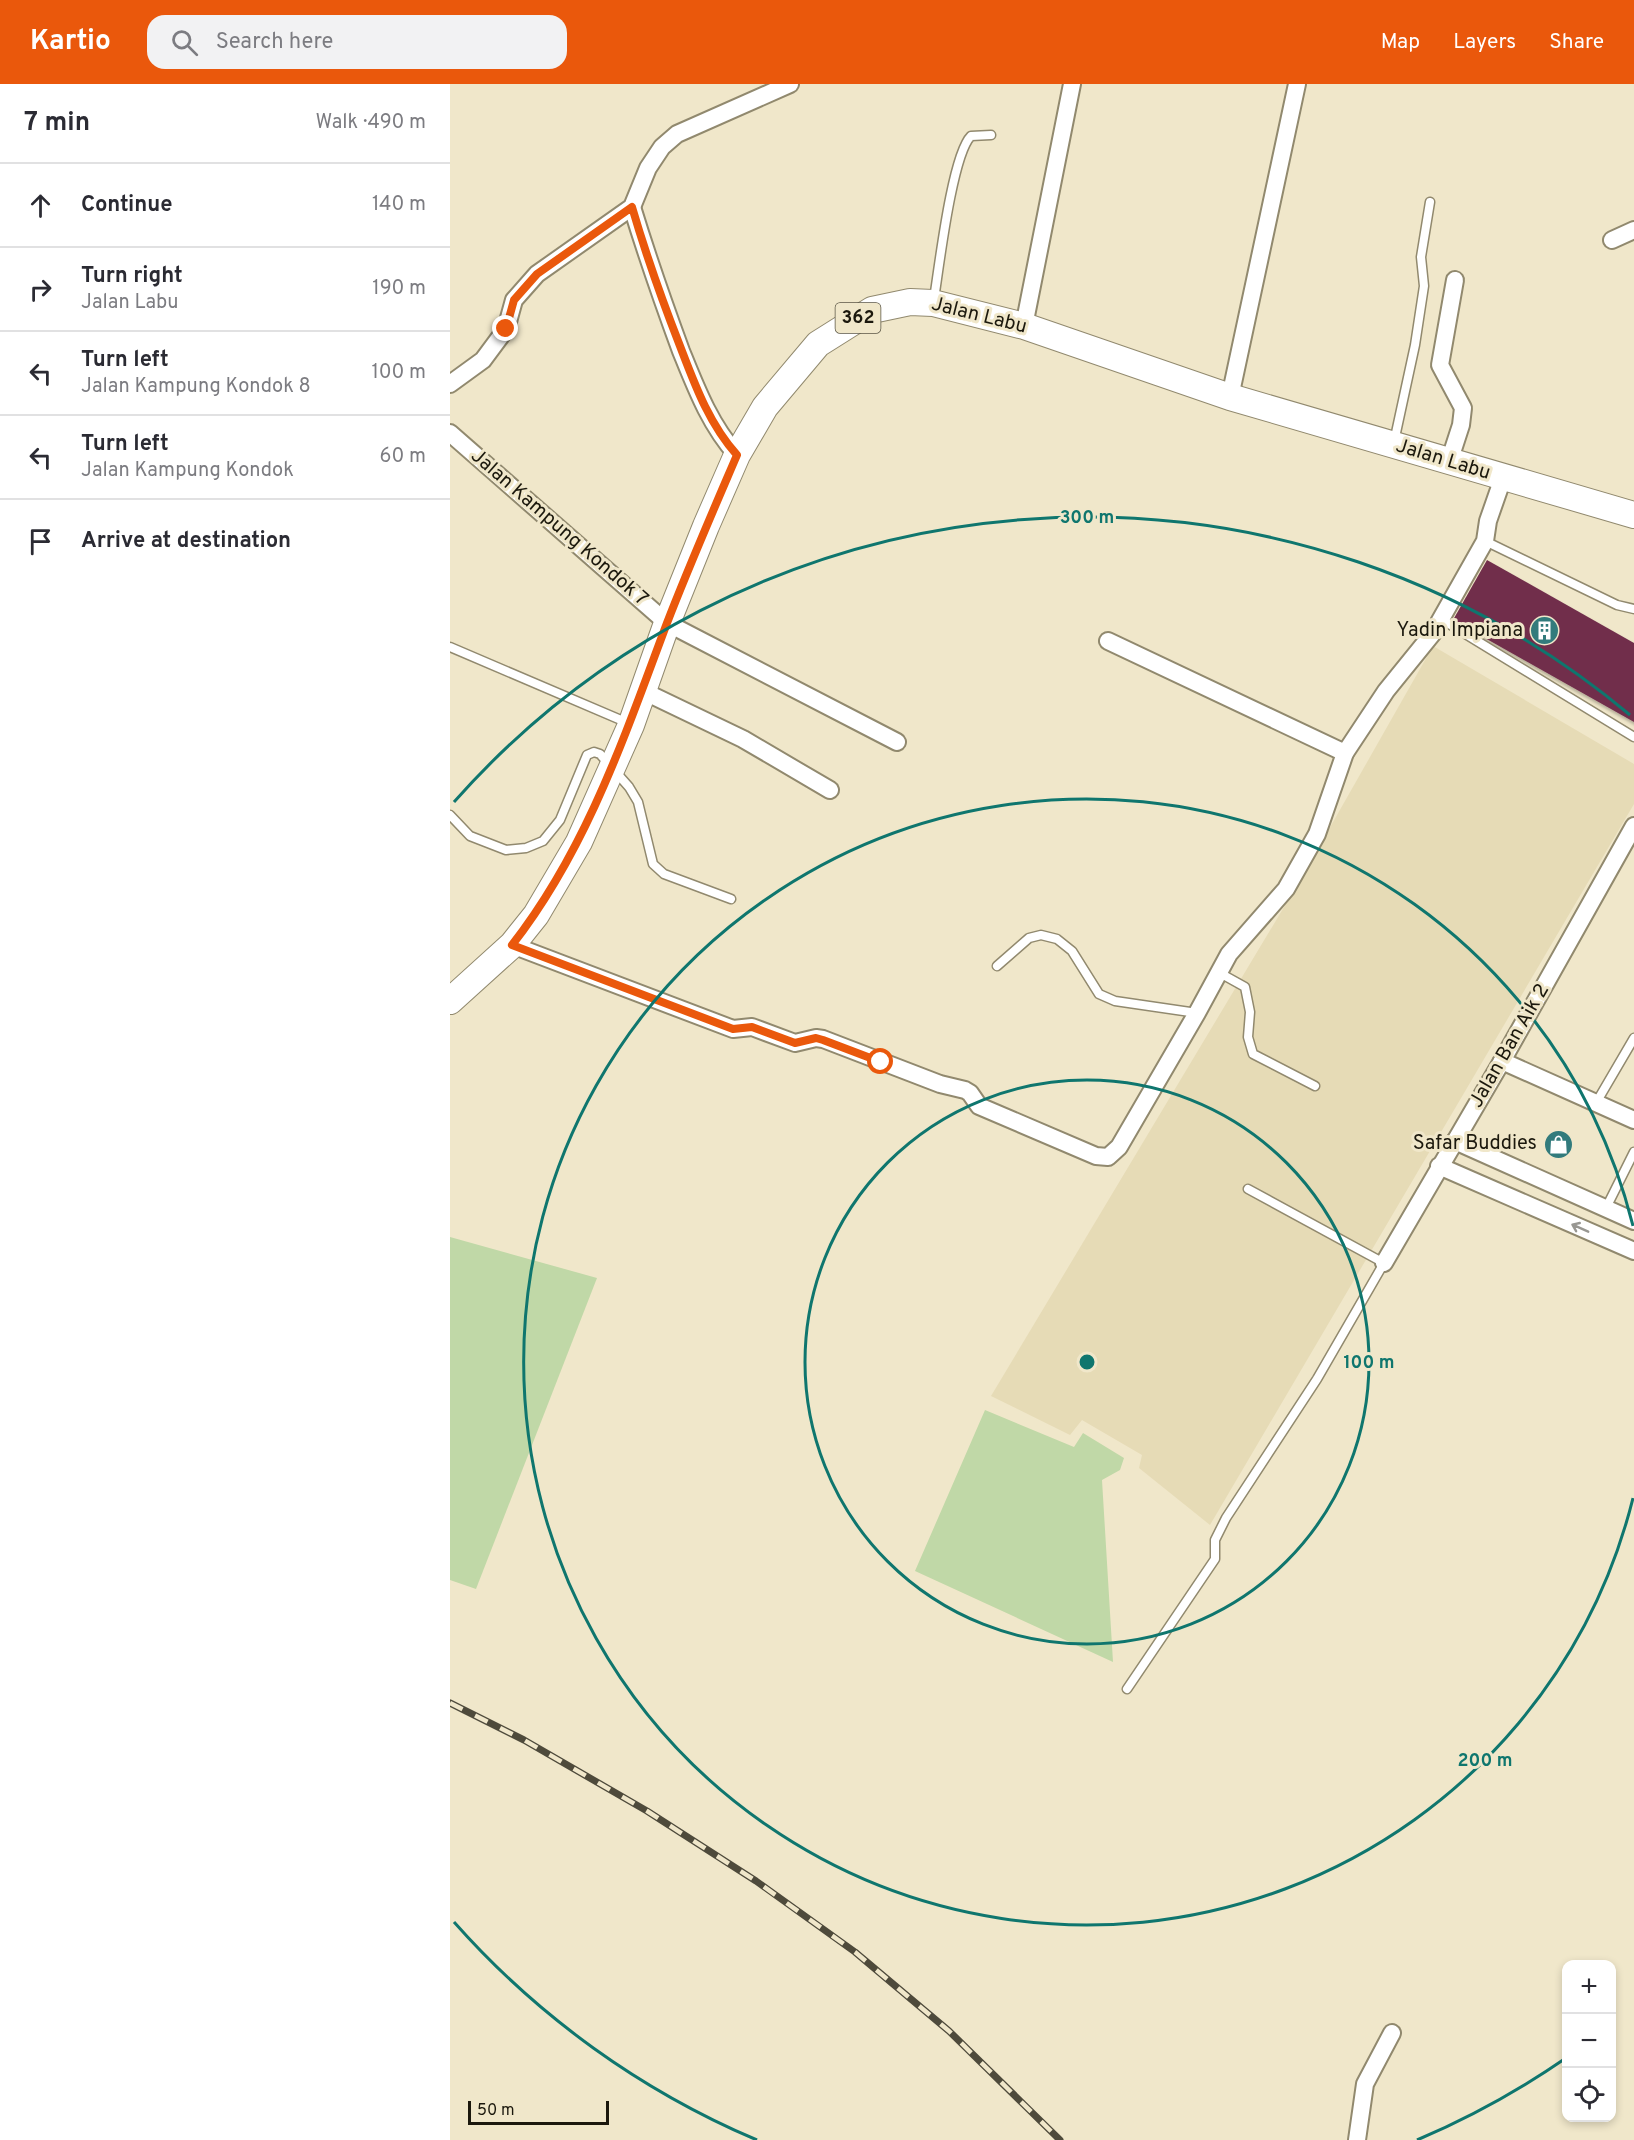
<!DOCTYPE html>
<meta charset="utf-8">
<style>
body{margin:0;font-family:Overpass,sans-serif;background:#f2f2f3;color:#2b2b33}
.controls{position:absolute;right:18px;bottom:18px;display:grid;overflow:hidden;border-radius:12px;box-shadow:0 3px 9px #0003}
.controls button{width:54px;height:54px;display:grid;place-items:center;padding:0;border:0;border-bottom:2px solid #e1e1e2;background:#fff;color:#2b2b33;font:30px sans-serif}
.scale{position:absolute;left:18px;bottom:15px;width:141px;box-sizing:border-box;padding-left:6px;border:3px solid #1b180d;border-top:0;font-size:16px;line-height:21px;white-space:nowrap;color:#1b180d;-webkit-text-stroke:4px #f0e7ca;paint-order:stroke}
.stop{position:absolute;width:18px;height:18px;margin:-14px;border:4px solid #ea580c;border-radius:50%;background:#fff}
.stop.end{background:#ea580c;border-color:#fff;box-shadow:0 2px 6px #0008}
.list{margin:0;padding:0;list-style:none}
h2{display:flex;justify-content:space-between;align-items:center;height:78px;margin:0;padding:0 24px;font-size:26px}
h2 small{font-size:20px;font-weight:400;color:#7c7c81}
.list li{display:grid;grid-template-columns:39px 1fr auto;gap:18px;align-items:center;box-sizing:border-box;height:84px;padding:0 24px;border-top:2px solid #e1e1e2}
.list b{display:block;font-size:22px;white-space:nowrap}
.list p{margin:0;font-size:20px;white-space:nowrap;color:#7c7c81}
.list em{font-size:20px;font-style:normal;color:#7c7c81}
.icon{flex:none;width:33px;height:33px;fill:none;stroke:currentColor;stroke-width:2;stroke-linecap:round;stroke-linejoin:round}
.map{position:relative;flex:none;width:1184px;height:2056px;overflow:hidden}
header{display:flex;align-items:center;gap:36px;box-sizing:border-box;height:84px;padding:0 30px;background:#ea580c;color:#fff}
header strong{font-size:28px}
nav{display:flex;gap:33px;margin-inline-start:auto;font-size:21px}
.search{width:420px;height:54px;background:#f2f2f3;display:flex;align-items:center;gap:15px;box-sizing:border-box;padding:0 21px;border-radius:18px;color:#7c7c81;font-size:22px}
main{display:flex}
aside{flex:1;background:#fff}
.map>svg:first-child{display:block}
.built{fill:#e6dbb6}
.green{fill:#c0d8a7}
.building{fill:#712f4c;filter:url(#shadow)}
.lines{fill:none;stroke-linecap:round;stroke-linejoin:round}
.lane-casing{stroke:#91896e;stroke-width:11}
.street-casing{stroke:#91896e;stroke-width:20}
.primary-casing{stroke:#91896e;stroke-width:28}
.lane{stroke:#fff;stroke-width:8}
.street{stroke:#fff;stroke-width:16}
.primary{stroke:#fff;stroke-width:26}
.rail-casing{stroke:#4e4a3b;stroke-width:7}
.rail{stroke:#f0e7ca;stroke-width:4.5;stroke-dasharray:14;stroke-linecap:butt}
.oneway{stroke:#989792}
.route{stroke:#ea580c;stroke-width:8}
.ring{fill:none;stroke:#0f766e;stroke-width:3}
.labels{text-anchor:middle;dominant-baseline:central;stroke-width:6;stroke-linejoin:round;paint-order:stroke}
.shield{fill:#f0e7ca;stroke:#5b5646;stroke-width:1.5}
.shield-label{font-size:18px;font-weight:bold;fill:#1b180d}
.street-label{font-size:20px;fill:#1b180d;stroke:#f0e7ca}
.poi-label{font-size:20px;fill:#1b180d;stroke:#f0e7ca;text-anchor:end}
.centre{fill:#0f766e;stroke:#f0e7ca;stroke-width:3}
.ring-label{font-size:18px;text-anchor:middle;font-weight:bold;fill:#0f766e;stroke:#f0e7ca;stroke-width:6;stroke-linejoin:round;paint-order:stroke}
</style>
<header>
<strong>Kartio</strong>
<div class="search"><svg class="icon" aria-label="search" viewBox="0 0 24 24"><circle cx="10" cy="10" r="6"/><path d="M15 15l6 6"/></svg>Search here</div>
<nav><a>Map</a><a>Layers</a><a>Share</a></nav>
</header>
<main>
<aside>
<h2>7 min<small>Walk · 490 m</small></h2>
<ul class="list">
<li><svg class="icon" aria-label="ahead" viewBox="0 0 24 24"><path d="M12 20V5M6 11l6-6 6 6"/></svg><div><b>Continue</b></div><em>140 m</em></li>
<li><svg class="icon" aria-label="right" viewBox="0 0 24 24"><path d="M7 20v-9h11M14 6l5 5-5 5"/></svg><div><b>Turn right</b><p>Jalan Labu</p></div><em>190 m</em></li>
<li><svg class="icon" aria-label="left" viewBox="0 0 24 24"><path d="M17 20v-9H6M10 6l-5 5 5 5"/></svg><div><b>Turn left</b><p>Jalan Kampung Kondok 8</p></div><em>100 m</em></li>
<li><svg class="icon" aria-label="left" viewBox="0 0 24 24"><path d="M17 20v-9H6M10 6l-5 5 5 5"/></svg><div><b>Turn left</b><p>Jalan Kampung Kondok</p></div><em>60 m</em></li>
<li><svg class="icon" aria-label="arrive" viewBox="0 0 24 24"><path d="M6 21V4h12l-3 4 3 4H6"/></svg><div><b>Arrive at destination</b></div></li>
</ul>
</aside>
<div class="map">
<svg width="1184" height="2056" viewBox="0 0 1184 2056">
<defs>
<filter id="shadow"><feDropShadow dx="5.5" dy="5.5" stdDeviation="1.5" flood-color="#0004"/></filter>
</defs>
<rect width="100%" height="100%" fill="#f0e7ca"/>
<path class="built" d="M983 562 1184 680V720L760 1441 689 1384 692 1371 632 1336 620 1351 541 1312 849 798Z"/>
<g class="green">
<path d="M0 1153 147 1194 26 1505 0 1496Z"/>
<path d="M535 1326 624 1363 633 1349 674 1374 670 1386 652 1396 663 1578 465 1487Z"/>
</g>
<path class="building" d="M1037 476 1184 559V638L1003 536Z"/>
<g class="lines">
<defs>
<g id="lane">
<path d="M484 215C489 184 502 71 521 52L541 51"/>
<path d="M944 358 965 261 974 202 971 173 980 118"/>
<path d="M1035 457 1167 521 1184 525"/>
<path d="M991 535 1184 653"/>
<path d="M0 563 178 639"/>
<path d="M0 731 20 752 56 766 76 764 93 757 110 736 137 671 144 668 150 670 179 703 188 718 203 780 214 790 281 815"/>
<path d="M547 882 579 854 591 851 607 855 622 867 649 910 665 917 747 929"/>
<path d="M768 888 795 903 800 928 798 953 803 970 865 1002"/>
<path d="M1146 1019 1184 954"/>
<path d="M1156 1124 1184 1068"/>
<path d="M677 1605 765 1475V1456L776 1434 867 1295 934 1179 798 1105"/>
</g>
<g id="street">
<path d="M182 123C197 172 213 218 231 267 246 304 260 341 287 371"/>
<path d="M1162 156 1184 146"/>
<path d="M574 242 622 0"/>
<path d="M0 300 33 276 56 245 64 216 87 190 182 123 198 84 212 63 227 50 340 0"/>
<path d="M780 313 847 0"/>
<path d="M0 349 217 539 447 658"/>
<path d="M999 378 1011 341 1013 324 990 281 1005 196"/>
<path d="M658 557 895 669"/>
<path d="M193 607 293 655 380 706"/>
<path d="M62 861 283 945 302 943 345 959 366 954 373 955 490 1000 515 1006 520 1009 529 1022 646 1072 658 1073 669 1063 747 929 779 870 836 805 867 750 895 669 936 607 983 549 1035 457 1038 437 1053 394"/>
<path d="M1052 977 1184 1036"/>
<path d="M1005 1057 1184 1137"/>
<path d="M989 1082 1184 1167"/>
<path d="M934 1179 1052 977 1184 742"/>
<path d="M907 2056 915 2000 942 1949"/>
</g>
<path id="primary" d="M0 917 62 861 86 831 129 758 181 641 217 539 256 442 287 371 315 323 368 260 422 226 460 218 483 219 574 242 780 313 1184 431"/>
</defs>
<use href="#lane" class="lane-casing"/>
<use href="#street" class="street-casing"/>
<use href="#primary" class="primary-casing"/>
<use href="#lane" class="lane"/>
<use href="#street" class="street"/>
<use href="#primary" class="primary"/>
<defs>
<path id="rail" d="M0 1619 74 1656 197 1727 306 1797 405 1868 499 1947 610 2056"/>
</defs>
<use href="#rail" class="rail-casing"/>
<use href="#rail" class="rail"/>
</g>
<defs><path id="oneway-shaft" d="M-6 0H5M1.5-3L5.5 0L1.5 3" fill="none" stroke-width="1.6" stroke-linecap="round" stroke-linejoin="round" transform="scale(1.5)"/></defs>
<use class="oneway" href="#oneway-shaft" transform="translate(1130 1144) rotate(-156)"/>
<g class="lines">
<path class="route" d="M56 245 64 216 87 190 182 123C196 171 212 216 230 262 245 301 259 340 287 371 263 427 239 482 217 539 175 651 137 765 62 861L283 945 302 943 345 959 366 954 373 956 431 978"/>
</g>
<g class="ring">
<circle cx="637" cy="1278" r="282"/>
<path d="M1183 1414A563 563 0 1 1 1183 1142"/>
<path d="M1116 1974A845 845 0 0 1 967 2056M307 2056A845 845 0 0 1 4 1838M4 718A845 845 0 0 1 1180 631"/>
</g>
<defs>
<symbol id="building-disc" viewBox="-11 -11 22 22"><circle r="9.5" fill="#327b7c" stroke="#f0e7ca"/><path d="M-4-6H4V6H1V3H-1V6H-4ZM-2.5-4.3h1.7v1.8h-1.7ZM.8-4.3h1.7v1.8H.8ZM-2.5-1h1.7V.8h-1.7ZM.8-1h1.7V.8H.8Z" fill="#fff"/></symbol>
<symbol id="shop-disc" viewBox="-11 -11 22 22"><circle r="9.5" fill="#327b7c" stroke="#f0e7ca"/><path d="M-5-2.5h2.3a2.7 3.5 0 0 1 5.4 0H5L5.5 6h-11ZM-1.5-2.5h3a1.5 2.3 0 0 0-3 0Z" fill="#fff"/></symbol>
</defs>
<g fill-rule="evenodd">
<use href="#building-disc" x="1078" y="530" width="33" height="33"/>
<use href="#shop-disc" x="1092" y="1044" width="33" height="33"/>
</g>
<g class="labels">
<rect class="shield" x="385.5" y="219" width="45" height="30" rx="4.5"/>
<g class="shield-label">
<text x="408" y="234">362</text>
</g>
<g class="street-label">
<text transform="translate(529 232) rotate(14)">Jalan Labu</text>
<text transform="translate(993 376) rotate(17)">Jalan Labu</text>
<text transform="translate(109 444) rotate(41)">Jalan Kampung Kondok 7</text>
<text transform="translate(1060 962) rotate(-60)">Jalan Ban Aik 2</text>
</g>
<g class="poi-label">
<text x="1073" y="547">Yadin Impiana</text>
<text x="1087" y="1060">Safar Buddies</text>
</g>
</g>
<circle cx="637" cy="1278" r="9" class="centre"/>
<g class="ring-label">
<text x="637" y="439">300 m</text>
<text x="919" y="1284">100 m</text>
<text x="1035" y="1682">200 m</text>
</g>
</svg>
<div class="controls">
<button>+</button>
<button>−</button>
<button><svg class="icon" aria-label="locate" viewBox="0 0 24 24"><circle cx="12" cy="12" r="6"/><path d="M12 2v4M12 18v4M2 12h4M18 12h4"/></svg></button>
</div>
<div class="scale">50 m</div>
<div class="stop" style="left:431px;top:978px"></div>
<div class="stop end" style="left:56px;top:245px"></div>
</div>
</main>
